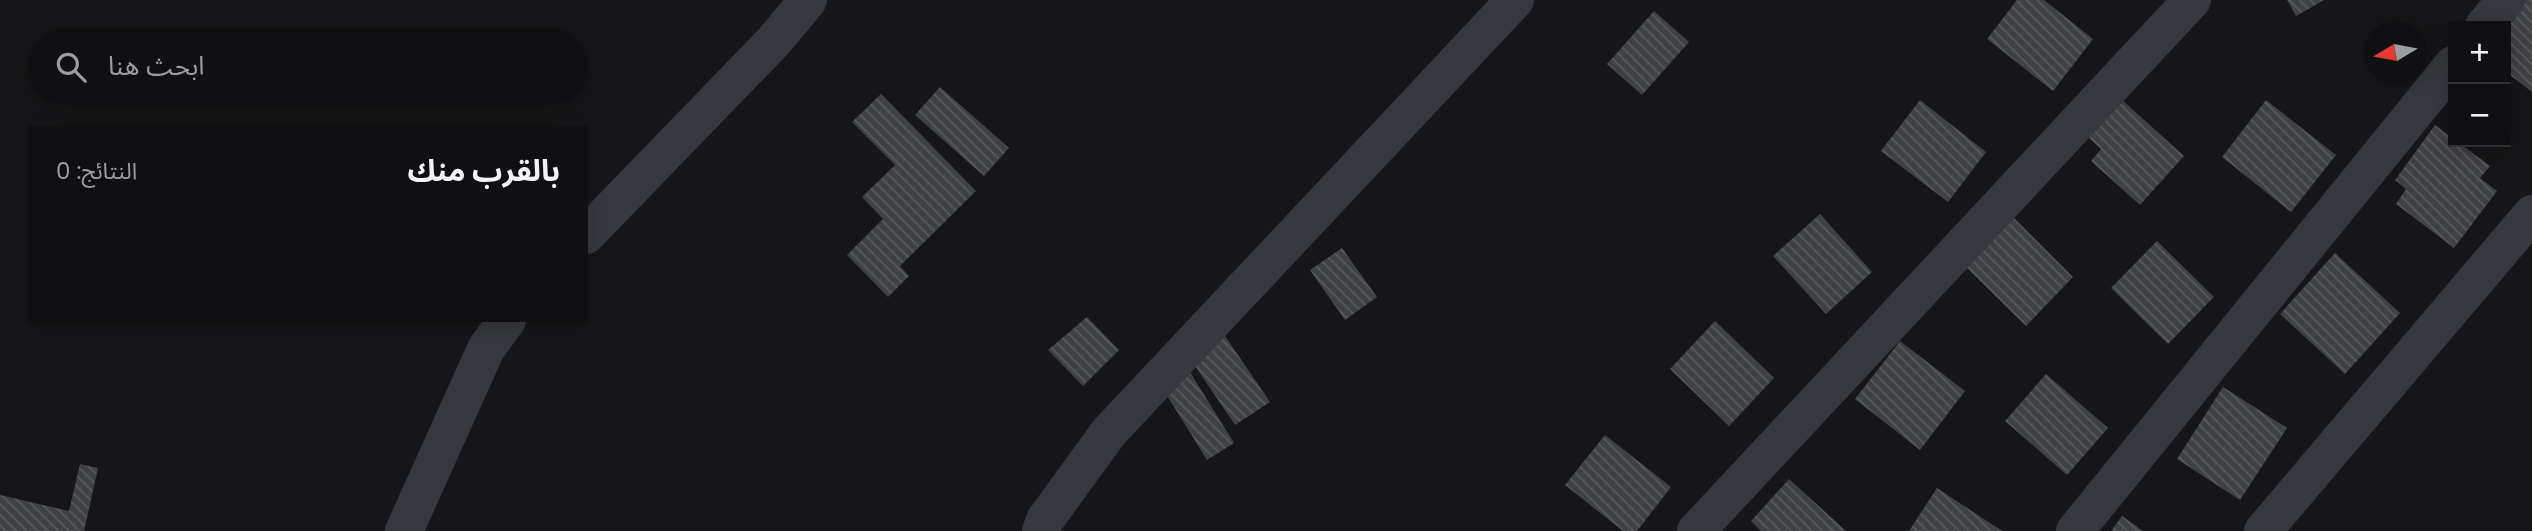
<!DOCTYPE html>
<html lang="ar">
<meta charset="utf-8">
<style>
body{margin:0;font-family:Poppins,"Noto Sans Arabic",sans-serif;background:#1e1e20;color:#f1f3f6;direction:rtl}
.controls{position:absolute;right:21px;top:21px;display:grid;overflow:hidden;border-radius:0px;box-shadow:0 4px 18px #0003}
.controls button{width:63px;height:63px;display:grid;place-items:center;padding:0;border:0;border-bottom:2px solid #303032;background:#101012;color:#f1f3f6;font:35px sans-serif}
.compass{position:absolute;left:2364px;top:21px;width:63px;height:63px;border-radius:50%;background:#101012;box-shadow:0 4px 18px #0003;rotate:260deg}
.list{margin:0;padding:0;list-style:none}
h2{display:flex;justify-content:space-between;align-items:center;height:91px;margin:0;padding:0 28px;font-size:30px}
h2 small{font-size:23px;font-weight:400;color:#9c9d9f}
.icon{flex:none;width:38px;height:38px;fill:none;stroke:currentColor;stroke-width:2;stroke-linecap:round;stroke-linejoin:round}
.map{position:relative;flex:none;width:2532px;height:531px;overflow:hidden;direction:ltr}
.search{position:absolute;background:#101012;box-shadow:0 4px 18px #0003;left:28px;top:28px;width:560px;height:77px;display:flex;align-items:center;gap:18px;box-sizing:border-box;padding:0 24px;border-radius:38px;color:#9c9d9f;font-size:26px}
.panel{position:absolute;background:#101012;box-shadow:0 4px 18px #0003;left:28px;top:126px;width:560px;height:196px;border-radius:0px;direction:rtl}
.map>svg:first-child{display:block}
.building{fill:url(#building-back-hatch)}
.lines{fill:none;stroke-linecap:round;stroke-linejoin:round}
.minor{stroke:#37383d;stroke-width:38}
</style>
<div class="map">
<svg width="2532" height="531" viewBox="0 0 2532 531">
<defs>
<pattern id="building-back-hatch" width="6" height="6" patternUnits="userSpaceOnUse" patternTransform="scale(1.75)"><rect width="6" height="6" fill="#404145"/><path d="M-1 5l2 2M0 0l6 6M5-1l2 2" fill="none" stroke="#595a5e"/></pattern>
</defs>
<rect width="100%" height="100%" fill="#161618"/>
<g class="building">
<path d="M2017 0H2044L2093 39 2053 91 1987 39Z"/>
<path d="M2287 0H2324L2296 16Z"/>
<path d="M2521 0H2532V92L2506 72V26Z"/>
<path d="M1654 11 1689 42 1642 95 1607 64Z"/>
<path d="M940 87 1009 148 984 176 915 115Z"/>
<path d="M881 94 976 191 900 266 909 276 888 297 847 255 883 219 862 197 895 165 852 122Z"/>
<path d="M1920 100 1986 152 1948 202 1881 151Z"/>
<path d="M2122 100 2184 156 2140 205 2091 161 2101 149 2088 137Z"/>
<path d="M2266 100 2336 155 2291 212 2222 157Z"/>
<path d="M2435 125 2490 166 2480 178 2497 191 2454 248 2396 204 2406 189 2395 180Z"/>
<path d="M1820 214 1872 272 1826 314 1773 256Z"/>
<path d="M2014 218 2073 277 2026 326 1966 267Z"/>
<path d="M2157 241 2214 297 2168 344 2111 288Z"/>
<path d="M1342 248 1377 297 1345 320 1310 270Z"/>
<path d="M2335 253 2400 313 2345 374 2280 314Z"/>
<path d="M1087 317 1119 350 1083 386 1048 350Z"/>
<path d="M1715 321 1774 378 1729 426 1670 369Z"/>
<path d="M1223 333 1270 402 1235 425 1189 357Z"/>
<path d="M1900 341 1965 391 1920 450 1855 399Z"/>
<path d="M1190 372 1234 443 1207 460 1163 389Z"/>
<path d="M2046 374 2108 428 2067 475 2005 421Z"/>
<path d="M2223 387 2287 428 2240 500 2177 459Z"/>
<path d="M1605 435 1671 487 1637 531H1623L1565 485Z"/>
<path d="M80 464 98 468 84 531H0V495L69 511Z"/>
<path d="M1789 479 1846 531H1761L1751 521Z"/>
<path d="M1937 488 2002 531H1909Z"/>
<path d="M2122 516 2143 531H2111Z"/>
</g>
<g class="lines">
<g class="minor">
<path d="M2484 26 2506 0"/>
<path d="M586 235 774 41 808 0"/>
<path d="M404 531 486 349 507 320"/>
<path d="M1041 531 1045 520 1109 432 1515 0"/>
<path d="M1696 531 2192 0"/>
<path d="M2075 531 2453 65"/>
<path d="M2263 531 2532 214"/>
</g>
</g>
</svg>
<div class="controls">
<button>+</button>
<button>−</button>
</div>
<svg class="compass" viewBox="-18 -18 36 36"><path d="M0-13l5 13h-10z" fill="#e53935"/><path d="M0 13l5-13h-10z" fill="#9c9d9f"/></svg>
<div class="search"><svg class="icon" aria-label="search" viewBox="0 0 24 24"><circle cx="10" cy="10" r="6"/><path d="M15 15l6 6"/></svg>ابحث هنا</div>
<section class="panel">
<h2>بالقرب منك<small>النتائج: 0</small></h2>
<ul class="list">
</ul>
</section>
</div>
